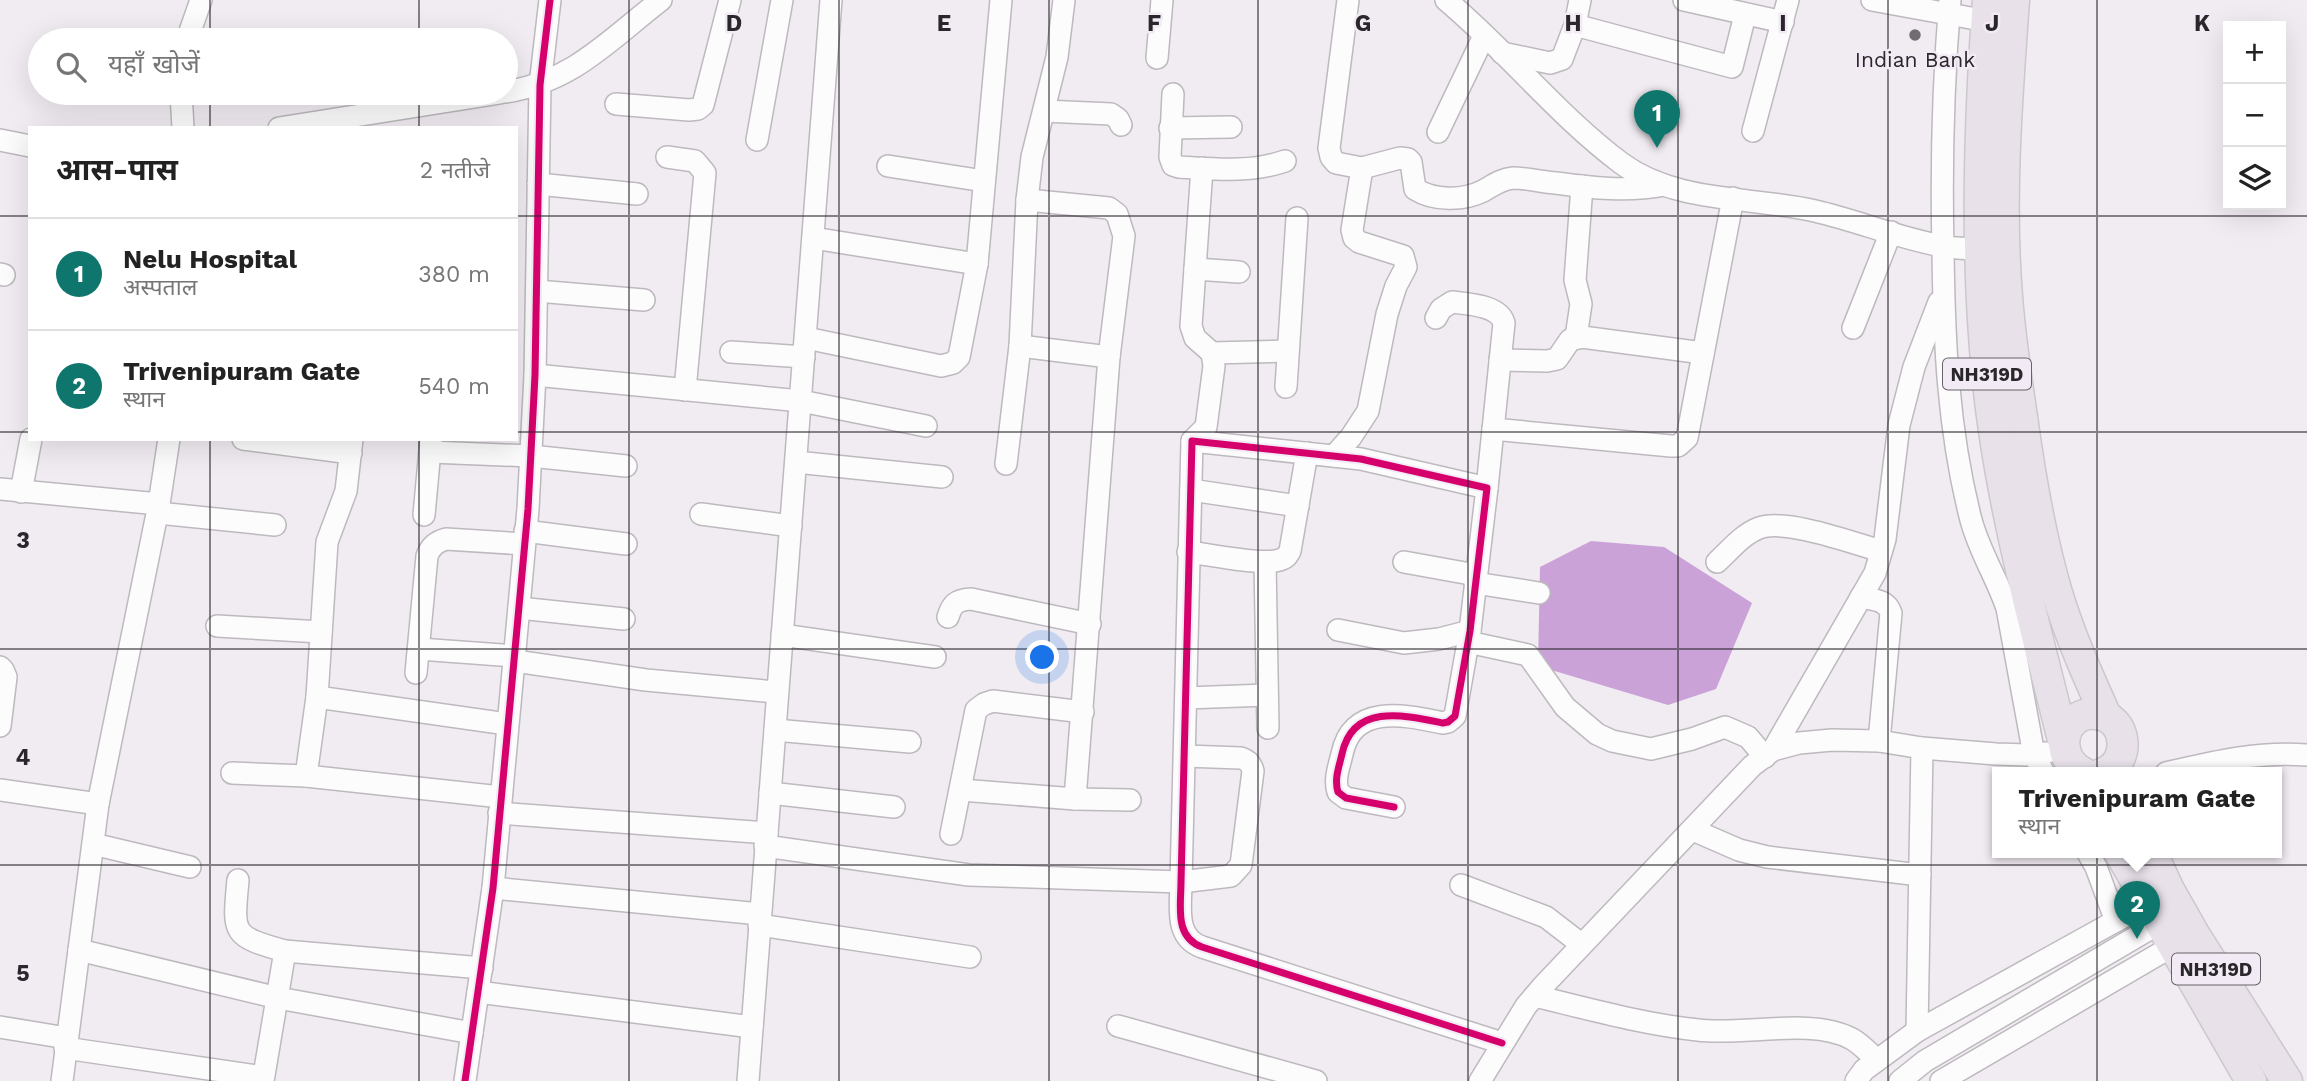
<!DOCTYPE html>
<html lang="hi">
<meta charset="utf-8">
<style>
body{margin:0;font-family:"Work Sans","Noto Sans Devanagari",sans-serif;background:#f2f2f2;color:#222}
.controls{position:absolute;right:21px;top:21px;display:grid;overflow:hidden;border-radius:0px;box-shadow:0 7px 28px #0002}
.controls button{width:63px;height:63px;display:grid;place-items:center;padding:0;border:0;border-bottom:2px solid #e0e0e0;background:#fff;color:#222;font:35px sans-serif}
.you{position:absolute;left:1043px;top:658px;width:24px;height:24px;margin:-18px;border:5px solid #fff;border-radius:50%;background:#1a73e8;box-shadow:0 0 0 10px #1a73e833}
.badge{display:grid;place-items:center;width:46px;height:46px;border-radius:50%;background:#0f766e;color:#fff;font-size:23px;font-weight:700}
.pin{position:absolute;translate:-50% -58px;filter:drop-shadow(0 2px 4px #0008)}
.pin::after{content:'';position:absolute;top:37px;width:24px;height:21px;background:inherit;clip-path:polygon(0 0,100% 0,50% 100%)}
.popup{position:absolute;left:1992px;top:767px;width:290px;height:91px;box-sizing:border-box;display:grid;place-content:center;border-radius:0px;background:#fff;filter:drop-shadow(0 2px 5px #0005);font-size:23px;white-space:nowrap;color:#767676}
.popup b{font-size:26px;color:#222}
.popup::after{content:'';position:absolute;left:50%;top:100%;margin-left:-14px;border:14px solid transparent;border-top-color:#fff}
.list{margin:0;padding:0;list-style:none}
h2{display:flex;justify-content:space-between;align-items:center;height:91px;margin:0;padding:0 28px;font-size:30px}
h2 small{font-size:23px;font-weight:400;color:#767676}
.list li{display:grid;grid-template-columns:46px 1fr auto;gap:21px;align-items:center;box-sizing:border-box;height:112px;padding:0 28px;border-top:2px solid #e0e0e0}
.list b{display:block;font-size:26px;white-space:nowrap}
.list p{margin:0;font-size:23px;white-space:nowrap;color:#767676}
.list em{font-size:23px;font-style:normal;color:#767676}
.icon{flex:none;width:38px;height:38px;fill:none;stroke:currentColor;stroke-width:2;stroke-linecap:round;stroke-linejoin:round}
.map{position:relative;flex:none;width:2307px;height:1081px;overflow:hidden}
.search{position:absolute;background:#fff;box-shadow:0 7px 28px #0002;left:28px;top:28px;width:490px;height:77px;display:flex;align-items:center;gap:18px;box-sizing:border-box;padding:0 24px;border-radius:38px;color:#767676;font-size:26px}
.panel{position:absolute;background:#fff;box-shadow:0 7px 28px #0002;left:28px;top:126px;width:490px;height:315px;border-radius:0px}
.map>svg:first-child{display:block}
.water{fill:#caa2d8}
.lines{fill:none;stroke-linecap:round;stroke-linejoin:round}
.minor-casing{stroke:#bdb9be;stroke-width:24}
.highway-casing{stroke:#cbc8cc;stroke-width:33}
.minor{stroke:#fdfcfd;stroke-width:21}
.highway{stroke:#e8e1ea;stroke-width:30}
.cycleway-casing{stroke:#f2eaf4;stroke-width:11}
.cycleway{stroke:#d6006c;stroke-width:7}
.grid{fill:none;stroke:#2a272b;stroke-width:2;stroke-opacity:0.55}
.poi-dot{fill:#706c71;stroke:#f2eaf4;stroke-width:2.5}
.labels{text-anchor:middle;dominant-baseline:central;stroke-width:5;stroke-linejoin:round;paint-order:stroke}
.shield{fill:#f2eaf4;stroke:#666267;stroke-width:2}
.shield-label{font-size:19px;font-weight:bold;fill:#2a272b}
.poi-label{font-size:21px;fill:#2a272b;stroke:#f2eaf4}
.grid-label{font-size:23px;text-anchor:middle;font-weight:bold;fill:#2a272b;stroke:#f2eaf4;stroke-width:5;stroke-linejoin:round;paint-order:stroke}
</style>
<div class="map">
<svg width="2307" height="1081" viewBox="0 0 2307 1081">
<rect width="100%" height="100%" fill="#f1ecf2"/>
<path class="water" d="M1591 541 1664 547 1752 603 1716 689 1668 705 1538 666 1540 567Z"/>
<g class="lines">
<defs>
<g id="minor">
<path d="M1348 0 1329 148 1331 157 1336 163 1362 168 1400 158 1408 159 1411 162 1415 189C1434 201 1463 201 1483 191 1492 186 1501 179 1513 178 1526 178 1542 182 1556 183 1591 188 1629 192 1664 185"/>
<path d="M1446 0C1507 51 1557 115 1621 163 1677 204 1750 196 1815 211 1859 221 1903 240 1948 247 1958 249 1969 248 1979 249"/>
<path d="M1684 0 1783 22"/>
<path d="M1872 0 1987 21"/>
<path d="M1950 0C1943 84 1941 166 1943 250 1944 341 1948 431 1971 520 1980 553 1996 576 2007 608L2034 755 2044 773"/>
<path d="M1575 25 1732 67 1745 15"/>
<path d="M187 40 201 0"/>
<path d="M1502 53 1550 63 1562 59 1575 25 1580 0"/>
<path d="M1157 58 1162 0"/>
<path d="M506 92C574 81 609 40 661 0"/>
<path d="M181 93 183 128"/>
<path d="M1173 94 1170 157 1173 165 1179 167C1215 169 1250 173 1285 161"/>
<path d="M616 104 689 110 698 109 703 105 730 0"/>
<path d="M1044 111 1111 114 1118 119 1121 125"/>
<path d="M279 128 500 93"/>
<path d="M1170 128 1231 127"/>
<path d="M1753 131 1788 0"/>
<path d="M1438 132 1484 36"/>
<path d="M0 140 30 146"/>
<path d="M757 140 782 0"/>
<path d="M667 157 695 161 705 173 685 390"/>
<path d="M888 166 984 181"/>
<path d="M538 184 637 194"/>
<path d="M813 238 977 264"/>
<path d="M1195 269 1239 272"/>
<path d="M0 274 4 275"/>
<path d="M537 291 644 300"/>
<path d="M1436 318 1441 309 1452 302C1468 304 1499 305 1504 323L1487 488"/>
<path d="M1853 328 1891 232"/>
<path d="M1576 337 1581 304 1575 280 1582 186"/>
<path d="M806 338 941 366 953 363 959 357 977 264 1001 0"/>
<path d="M1020 346 1109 357"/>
<path d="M731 352 804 357"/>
<path d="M1212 353 1288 351"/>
<path d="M1500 360 1547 361 1557 359 1570 340 1582 337 1703 353"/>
<path d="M535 375 801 401 926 426"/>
<path d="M1286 387 1297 218"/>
<path d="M1493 429 1671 446H1678L1687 438 1733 198"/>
<path d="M243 439 351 453"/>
<path d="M352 439 346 491 327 542 317 697 306 776 501 797"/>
<path d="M1192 441 1206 427 1214 366 1212 353 1195 338 1191 326 1202 168"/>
<path d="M430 452 531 456 626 466"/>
<path d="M1334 456 1351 437 1368 411 1387 314 1396 286 1406 267 1403 256 1359 242 1354 238 1352 230 1362 168"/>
<path d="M796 462 942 477"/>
<path d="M1006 464 1020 346 1027 200 1032 157 1057 57 1064 0"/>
<path d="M0 489 159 504 98 804 62 1081"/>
<path d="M1191 490 1298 506"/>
<path d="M21 492 31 439"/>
<path d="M159 504 169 439"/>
<path d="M158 513 275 525"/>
<path d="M701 514 791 526"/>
<path d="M424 515 431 439"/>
<path d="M525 531 626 544"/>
<path d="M1188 552C1208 554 1266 567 1282 559 1287 557 1287 556 1290 551L1307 453"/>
<path d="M1265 562 1268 728"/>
<path d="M1404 562 1476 575"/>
<path d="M1717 562C1730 550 1743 534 1759 528 1785 518 1853 543 1881 551"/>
<path d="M1475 583 1539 593"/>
<path d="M1861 597C1873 600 1886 599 1891 613L1879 741"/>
<path d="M519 608 624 619"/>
<path d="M948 617C952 604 956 600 971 599L1090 624"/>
<path d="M217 626 321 632"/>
<path d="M1338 630 1404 643 1439 639 1470 631"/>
<path d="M782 635 935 657"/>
<path d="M1468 642 1528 655 1565 707 1597 734 1612 741 1651 749 1692 739 1725 727 1748 737 1765 757"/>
<path d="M419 649 515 656"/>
<path d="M515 661 646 680 776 692"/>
<path d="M0 667 3 670 6 677 0 726"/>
<path d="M416 673 427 556C431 546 436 542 446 539L524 544"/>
<path d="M317 697 507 724"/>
<path d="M1186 698 1267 695"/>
<path d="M775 730 910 742"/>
<path d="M1773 750 1875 573 1885 539 1899 425 1914 367 1939 302"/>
<path d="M232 773 306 776"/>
<path d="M2166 773C2213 762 2258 751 2307 755"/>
<path d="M0 790 98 804"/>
<path d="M961 790 1075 799 1109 357 1124 236 1117 214 1109 208 1027 200"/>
<path d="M770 793 894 807"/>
<path d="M1075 799 1130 800"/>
<path d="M1394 807 1346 798 1338 792C1334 779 1339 767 1342 754 1353 703 1404 715 1443 723L1448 722 1455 716 1470 631 1487 488 1361 459 1192 441 1181 882C1181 906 1174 937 1202 947L1502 1043"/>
<path d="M499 813 767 833"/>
<path d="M1693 830 1739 850 1767 857 1920 875"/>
<path d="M951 834 976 710 984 704 993 701 1083 712"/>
<path d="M93 844 190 867"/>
<path d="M765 846 969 875 1181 882 1231 876 1241 865 1253 771C1251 763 1248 760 1241 758L1185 756"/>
<path d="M2088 853 2096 867 2116 921"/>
<path d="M238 880C233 934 231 936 285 951"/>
<path d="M1461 885 1546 917 1581 944"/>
<path d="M493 888 760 914"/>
<path d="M759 925 970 957"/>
<path d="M79 950 278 998 472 1033"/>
<path d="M478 992 752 1027"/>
<path d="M1535 996C1589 1009 1642 1024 1698 1030 1743 1036 1812 1017 1852 1039 1861 1044 1869 1053 1877 1060"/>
<path d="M1118 1026 1316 1081"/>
<path d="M0 1027 67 1038"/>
<path d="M1917 1031 1922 748"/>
<path d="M65 1048 263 1077"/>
<path d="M263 1081 285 951 482 968"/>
<path d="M465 1081 493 888 528 509 535 375 540 85 550 0"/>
<path d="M748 1081 831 0"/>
<path d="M1480 1081 1526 1006 1543 986 1752 766 1773 750 1799 743 1832 740 1879 741 1922 748 1996 754 2027 755 2046 753"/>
<path d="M1856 1081 1864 1070 1917 1031 2161 896"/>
<path d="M1900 1081 1925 1061 2170 917"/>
<path d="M1941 1081 2183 940"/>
</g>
<g id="highway">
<path d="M1988 0C1979 127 1975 255 1988 382 2000 502 2034 622 2063 740"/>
<path d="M2014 0C2007 98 1999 198 2007 296 2010 337 2016 377 2022 417 2030 476 2040 536 2057 593 2070 636 2088 676 2106 716"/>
<path d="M2084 773C2052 758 2061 711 2096 714 2128 717 2132 763 2103 773"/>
<path d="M2120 853 2251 1081"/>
<path d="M2152 853 2169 890 2194 934 2287 1081"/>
</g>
</defs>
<use href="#minor" class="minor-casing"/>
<use href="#highway" class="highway-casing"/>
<use href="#minor" class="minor"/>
<use href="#highway" class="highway"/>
<defs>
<g id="cycleway">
<path d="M1394 807 1346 798 1338 792C1334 779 1339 767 1342 754 1353 703 1404 715 1443 723L1448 722 1455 716 1470 631 1487 488 1361 459 1192 441 1181 882C1181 906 1174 937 1202 947L1502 1043"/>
<path d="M465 1081 493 888 528 509 535 375 540 85 550 0"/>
</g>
</defs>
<use href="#cycleway" class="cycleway-casing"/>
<use href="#cycleway" class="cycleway"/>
</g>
<path class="grid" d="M210 0V40M419 0V40M629 0V1081M839 0V1081M1049 0V1081M1258 0V1081M1468 0V1081M1678 0V1081M1888 0V1081M2097 0V1081M210 93V128M419 93V128M0 216H30M516 216H2307M0 432H30M516 432H2307M210 439V1081M419 439V1081M0 649H2307M0 865H2307"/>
<circle class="poi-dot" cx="1915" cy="35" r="7"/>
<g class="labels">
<g class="shield">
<rect x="1943" y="358.5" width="88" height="31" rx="5"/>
<rect x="2172" y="953.5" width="88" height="31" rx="5"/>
</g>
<g class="shield-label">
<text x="1987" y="374">NH319D</text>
<text x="2216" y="969">NH319D</text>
</g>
<g class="poi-label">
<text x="1915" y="59">Indian Bank</text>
</g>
</g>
<g class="grid-label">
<text x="734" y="31">D</text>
<text x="944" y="31">E</text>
<text x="1154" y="31">F</text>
<text x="1363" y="31">G</text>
<text x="1573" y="31">H</text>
<text x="1783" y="31">I</text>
<text x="1992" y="31">J</text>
<text x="2202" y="31">K</text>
<text x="23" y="548">3</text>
<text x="23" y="765">4</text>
<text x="23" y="981">5</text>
</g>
</svg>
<div class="controls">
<button>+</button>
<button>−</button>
<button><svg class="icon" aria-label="layers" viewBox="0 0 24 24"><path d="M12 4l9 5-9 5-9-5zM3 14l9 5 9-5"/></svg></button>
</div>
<div class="you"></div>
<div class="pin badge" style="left:1657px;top:148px">1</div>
<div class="pin badge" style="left:2137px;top:939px">2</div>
<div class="popup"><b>Trivenipuram Gate</b>स्थान</div>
<div class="search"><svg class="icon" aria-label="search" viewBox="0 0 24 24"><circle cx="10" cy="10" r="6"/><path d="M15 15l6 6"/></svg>यहाँ खोजें</div>
<section class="panel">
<h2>आस-पास<small>2 नतीजे</small></h2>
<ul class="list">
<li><span class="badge">1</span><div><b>Nelu Hospital</b><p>अस्पताल</p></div><em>380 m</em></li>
<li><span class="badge">2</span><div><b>Trivenipuram Gate</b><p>स्थान</p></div><em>540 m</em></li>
</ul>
</section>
</div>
